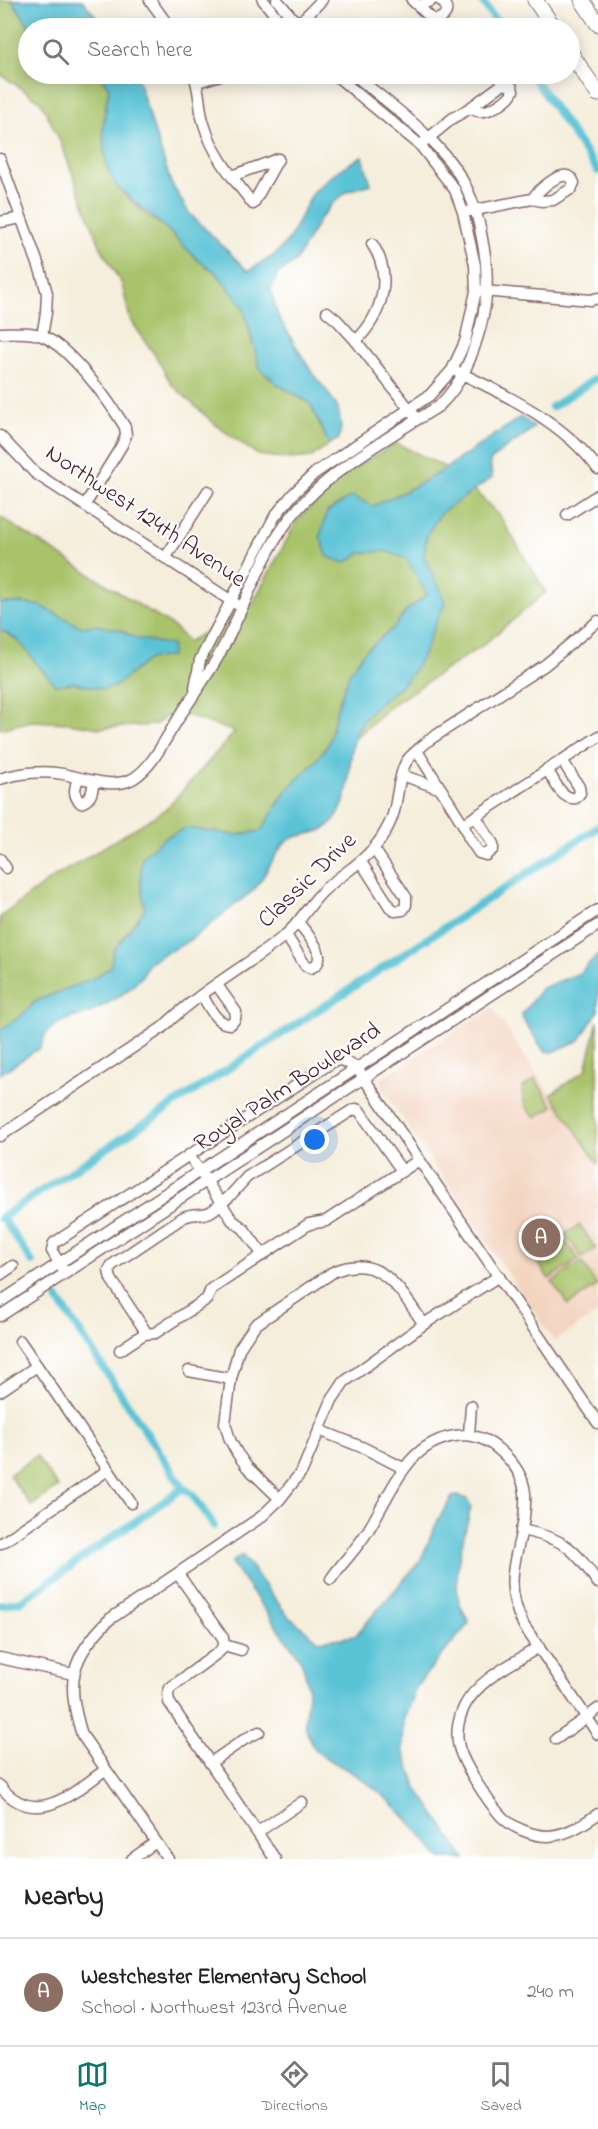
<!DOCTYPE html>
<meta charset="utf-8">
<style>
body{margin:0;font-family:"Indie Flower",sans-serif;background:#f2f2f2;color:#222}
.you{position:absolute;left:315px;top:1140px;width:21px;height:21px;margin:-15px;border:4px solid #fff;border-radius:50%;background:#1a73e8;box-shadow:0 0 0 9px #1a73e833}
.badge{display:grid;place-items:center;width:39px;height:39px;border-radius:50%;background:#0f766e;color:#fff;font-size:20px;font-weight:700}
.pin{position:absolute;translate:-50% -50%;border:3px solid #fff;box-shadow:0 2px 6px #0006}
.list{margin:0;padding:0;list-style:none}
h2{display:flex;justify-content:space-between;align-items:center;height:78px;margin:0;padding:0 24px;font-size:26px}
h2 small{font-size:20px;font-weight:400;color:#767676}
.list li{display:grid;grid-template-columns:39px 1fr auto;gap:18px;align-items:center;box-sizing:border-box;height:108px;padding:0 24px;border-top:2px solid #e0e0e0}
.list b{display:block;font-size:22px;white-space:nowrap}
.list p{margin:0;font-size:20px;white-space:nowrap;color:#767676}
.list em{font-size:20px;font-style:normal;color:#767676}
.icon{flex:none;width:33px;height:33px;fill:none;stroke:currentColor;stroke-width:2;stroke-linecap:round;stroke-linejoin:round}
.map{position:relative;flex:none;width:598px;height:1859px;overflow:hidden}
.search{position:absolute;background:#fff;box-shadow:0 3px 15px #0003;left:18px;right:18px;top:18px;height:66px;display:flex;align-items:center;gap:15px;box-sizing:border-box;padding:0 21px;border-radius:33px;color:#767676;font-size:22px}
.sheet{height:186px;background:#fff}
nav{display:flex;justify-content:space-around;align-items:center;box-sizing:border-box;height:84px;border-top:2px solid #e0e0e0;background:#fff;font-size:16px;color:#767676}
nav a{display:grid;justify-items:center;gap:3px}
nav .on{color:#0f766e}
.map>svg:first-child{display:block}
.built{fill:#f3d4bf}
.green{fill:#a8c36a;stroke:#79714a;stroke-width:1.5}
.water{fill:#5ac3d6;stroke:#527180;stroke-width:1.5}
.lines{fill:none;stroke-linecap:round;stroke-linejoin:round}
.canal{stroke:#5ac3d6;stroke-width:8}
.minor-casing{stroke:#866769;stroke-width:13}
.highway-casing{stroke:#866769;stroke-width:17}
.minor{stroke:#fff;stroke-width:10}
.highway{stroke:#fff;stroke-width:15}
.labels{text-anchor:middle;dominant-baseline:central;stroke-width:4.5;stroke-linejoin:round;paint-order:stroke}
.street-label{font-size:24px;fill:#4a1f2b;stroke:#fff}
</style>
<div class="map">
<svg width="598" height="1859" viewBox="0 0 598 1859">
<rect width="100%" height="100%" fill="#fff"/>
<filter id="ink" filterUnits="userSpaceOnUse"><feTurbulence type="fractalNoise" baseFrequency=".0167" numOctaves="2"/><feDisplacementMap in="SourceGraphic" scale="12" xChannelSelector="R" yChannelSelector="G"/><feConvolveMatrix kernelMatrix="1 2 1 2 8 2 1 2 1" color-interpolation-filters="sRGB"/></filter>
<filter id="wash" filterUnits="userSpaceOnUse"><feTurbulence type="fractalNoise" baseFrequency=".008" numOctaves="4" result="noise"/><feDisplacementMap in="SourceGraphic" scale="24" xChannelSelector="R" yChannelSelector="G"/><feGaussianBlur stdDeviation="1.35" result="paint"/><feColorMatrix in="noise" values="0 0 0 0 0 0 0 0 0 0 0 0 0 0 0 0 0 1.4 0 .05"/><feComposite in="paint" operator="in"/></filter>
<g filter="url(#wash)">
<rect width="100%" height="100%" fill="#f5eedc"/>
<path class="built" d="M492 1007 598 1164V1313L554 1341 382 1089 381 1083 382 1078Z"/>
<g class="green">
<path d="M0 0H12L31 28H28V74H99L109 88 105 110 118 188 148 216 167 229 199 261 216 272 243 306 253 345 277 384 310 403 329 444 312 457 290 459 258 455 217 426 172 385 155 355 130 319 122 284 101 248 60 141 41 102 0 74Z"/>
<path d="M396 443 457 473 499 515 546 592 482 646 390 706 343 750 222 900 0 1049V917L48 881 165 810 235 732 174 711 155 725 100 728 69 723 31 721 0 729V517L174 627 188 642 252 604 297 521 343 474Z"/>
<path d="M598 1021V1164L551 1094 586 1070Z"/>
<path d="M535 1079 553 1106 536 1117C524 1108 523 1102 522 1088Z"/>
<path d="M580 1225 596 1248 582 1258 565 1234Z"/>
<path d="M563 1237 579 1260 549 1279 534 1257Z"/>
<path d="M582 1262 597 1286 568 1305 552 1282Z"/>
<path d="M36 1456 58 1487 31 1506 9 1475Z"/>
</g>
<g class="water">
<path d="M12 0H82L106 28H31Z"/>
<path d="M99 74H136L171 183 189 213 248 271 273 256 288 241 312 194 333 174 362 156 371 184 348 191 333 203 319 220 296 261 277 275 271 290 278 316 312 373 326 390 338 408 341 426 339 439 329 444 310 403 277 384 260 369 243 306 216 272 199 261 167 229 118 188 108 170 104 150 103 127 109 88Z"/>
<path d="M521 417 534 427C521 440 503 448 490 461L492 478 441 513 427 534 424 557 442 593 445 604C432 626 428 652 412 673 398 693 373 703 361 724 343 753 357 789 335 819 319 840 300 829 284 844 274 855 266 874 257 886 252 893 243 898 236 904 222 915 208 926 194 937 180 948 164 952 150 962 145 966 145 972 141 977 131 991 108 1003 93 1011 79 1018 64 1017 52 1028 45 1034 43 1039 41 1047L0 1074V1030L20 1017 36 1001 94 978 110 967 114 950 145 909 140 879 142 857 164 838 186 828 235 835 261 831 286 791 315 762 329 743 337 708 350 672 364 652 394 627 406 611 427 595 407 559 386 551 361 553 345 563 328 557 320 537 327 512 352 496 373 506 404 492 437 474Z"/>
<path d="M0 603H21L41 606 82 627 96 625 121 630 135 638 172 645 171 656 149 659 114 687 103 689 75 683 55 685C49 676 42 671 36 663 24 647 19 638 0 630Z"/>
<path d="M598 954V1011L580 1040 553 1052 544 1051 523 1019 522 1014 542 988 580 973Z"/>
<path d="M458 1496 467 1499 471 1506C465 1535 452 1571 459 1601 461 1608 466 1616 469 1623L417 1685 404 1718 403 1750 417 1788 465 1859H441C413 1825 387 1792 349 1771 338 1764 317 1756 312 1744 300 1721 307 1714 308 1691 308 1680 304 1670 301 1660L231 1563 242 1555 288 1616 319 1641 355 1636 420 1561 438 1520 452 1497Z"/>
</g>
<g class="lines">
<g class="canal">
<path d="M481 0 501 28"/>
<path d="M531 74 598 171"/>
<path d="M552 407 598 377"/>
<path d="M2 1217 32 1262"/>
<path d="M0 1218 598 827"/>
<path d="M183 1488 192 1494 214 1526"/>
<path d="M0 1605 21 1601 183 1488 57 1298"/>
</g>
</g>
</g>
<g filter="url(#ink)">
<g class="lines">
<defs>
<g id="minor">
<path d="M150 0 170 28"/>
<path d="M263 0 285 28"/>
<path d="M277 0 301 28"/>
<path d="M412 0 433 20C445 19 452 9 440 0"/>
<path d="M419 6 432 0"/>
<path d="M294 28 322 0"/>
<path d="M193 74C201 89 198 108 204 124 213 155 233 178 253 204L278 159"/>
<path d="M197 82 224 74"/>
<path d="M425 141 453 118 470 108C474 110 480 112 484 111 493 110 510 99 513 91L512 87 505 84 500 86 470 108"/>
<path d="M0 159 41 272 47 293 46 313 42 336"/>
<path d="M232 176 278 159"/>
<path d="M470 211 532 199 542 201 553 200 571 189 574 183C568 163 539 189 532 199"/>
<path d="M0 222 21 218"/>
<path d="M482 291 591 300 598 298"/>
<path d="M327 312 337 320 356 341 414 415"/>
<path d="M0 333C13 333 30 331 42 336 70 347 109 401 125 427L126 435 122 445 85 505"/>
<path d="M356 341C382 315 394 276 372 244"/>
<path d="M458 372C507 395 566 424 598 469"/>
<path d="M0 436 35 473 236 604"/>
<path d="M567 515 598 495"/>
<path d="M166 557 208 491"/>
<path d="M195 688 200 660 275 516 294 493 315 473 430 395 452 370 465 342 476 291 475 265 463 212 455 190 420 145 334 74"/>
<path d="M417 751 463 824 469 838 479 853 486 855 493 849V844L476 817"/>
<path d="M547 769C554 780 561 800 576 798L580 793 579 787 562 760"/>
<path d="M402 775 441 789"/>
<path d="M78 778C75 788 72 795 81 803 92 799 92 792 94 781"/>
<path d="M0 779C18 773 44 770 63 774 83 778 116 790 134 778 152 767 164 741 175 724 189 701 206 678 219 655 243 612 257 565 285 525 320 475 388 438 439 406 462 384 473 355 481 325 488 297 489 272 483 244 480 224 475 205 466 187 443 141 392 106 353 74"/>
<path d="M470 820 598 737"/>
<path d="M0 859 6 868"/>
<path d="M361 862 390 907 395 911 403 910 406 905V897L374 849"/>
<path d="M286 935 305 965 310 968C333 960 306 933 298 922"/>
<path d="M202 995C209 1006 216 1025 231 1024L235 1019 236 1012 217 985"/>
<path d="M0 1136 162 1028C197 993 244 968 283 937 299 925 308 906 322 892 337 877 357 867 371 851 382 840 392 822 395 807 398 793 399 775 406 762 411 754 422 747 429 740L545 665 598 621"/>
<path d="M263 1255 244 1229 232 1220 221 1203 229 1197 247 1177 351 1111 356 1109 359 1110 402 1171"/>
<path d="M65 1273 52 1251 54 1243 334 1061 342 1060 357 1068 598 1423"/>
<path d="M0 1275 13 1266"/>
<path d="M0 1302 598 910"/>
<path d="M0 1316 598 925"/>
<path d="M144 1334V1329L111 1279 109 1270 112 1265 182 1218C199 1209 203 1222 221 1203L189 1155"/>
<path d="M20 1341 131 1503"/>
<path d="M120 1350 144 1334 155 1333 207 1299 211 1289 309 1224 326 1221 419 1160"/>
<path d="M189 1371 231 1379"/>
<path d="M0 1391 37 1366"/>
<path d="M319 1430 364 1448 403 1468"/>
<path d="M469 1434 471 1406"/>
<path d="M280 1499 247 1467 237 1453 230 1440 225 1423 231 1379 239 1349 255 1325 333 1272C381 1251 400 1291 424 1324"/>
<path d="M521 1530C565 1539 573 1547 598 1583"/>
<path d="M0 1543H2L108 1470"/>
<path d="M178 1574 223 1638 224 1645"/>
<path d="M331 1579C342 1562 357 1549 367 1532 391 1495 405 1443 455 1436 469 1434 481 1436 493 1445 509 1457 523 1472 525 1493 528 1545 496 1572 524 1626L598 1734"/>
<path d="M224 1645 219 1652 170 1688 168 1694 169 1702 275 1859"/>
<path d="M224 1645 241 1650"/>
<path d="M539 1647C514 1663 478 1679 464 1707 459 1717 456 1731 458 1742 460 1761 489 1803 502 1817 513 1828 533 1836 548 1836 568 1835 583 1824 598 1814"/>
<path d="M0 1658 73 1674"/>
<path d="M556 1739 598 1709"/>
<path d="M210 1763 245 1739 259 1732"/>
<path d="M0 1786C35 1829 72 1794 105 1770"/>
<path d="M258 1832 302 1802"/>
<path d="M132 1859 156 1842"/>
<path d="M168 1859 82 1735C66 1683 69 1658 110 1619L261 1517 280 1499 302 1471 332 1400 344 1382 424 1324 499 1276"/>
</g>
<g id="highway">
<path d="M535 0 554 28"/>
<path d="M582 0 598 24"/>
<path d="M570 52 598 94"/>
</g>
</defs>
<use href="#minor" class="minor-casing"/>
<use href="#highway" class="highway-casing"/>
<use href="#minor" class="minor"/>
<use href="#highway" class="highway"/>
</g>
</g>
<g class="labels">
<g class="street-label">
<text transform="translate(145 517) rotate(34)">Northwest 124th Avenue</text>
<text transform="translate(308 881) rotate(-44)">Classic Drive</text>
<text transform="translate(288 1088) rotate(-33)">Royal Palm Boulevard</text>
</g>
</g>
</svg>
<div class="you"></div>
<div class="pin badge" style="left:541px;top:1238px;background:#8d6e63">A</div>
<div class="search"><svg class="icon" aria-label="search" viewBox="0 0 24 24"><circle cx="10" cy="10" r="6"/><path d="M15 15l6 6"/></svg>Search here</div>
</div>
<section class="sheet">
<h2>Nearby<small></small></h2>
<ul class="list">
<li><span class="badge" style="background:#8d6e63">A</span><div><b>Westchester Elementary School</b><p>School · Northwest 123rd Avenue</p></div><em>240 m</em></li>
</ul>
</section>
<nav>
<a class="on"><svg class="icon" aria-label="map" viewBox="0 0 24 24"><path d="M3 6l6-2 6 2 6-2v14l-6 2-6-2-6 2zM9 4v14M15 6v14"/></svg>Map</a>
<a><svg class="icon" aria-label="directions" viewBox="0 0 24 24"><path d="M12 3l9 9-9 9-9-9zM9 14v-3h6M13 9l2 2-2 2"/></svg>Directions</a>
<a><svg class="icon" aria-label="saved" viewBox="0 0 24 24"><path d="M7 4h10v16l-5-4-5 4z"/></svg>Saved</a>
</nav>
